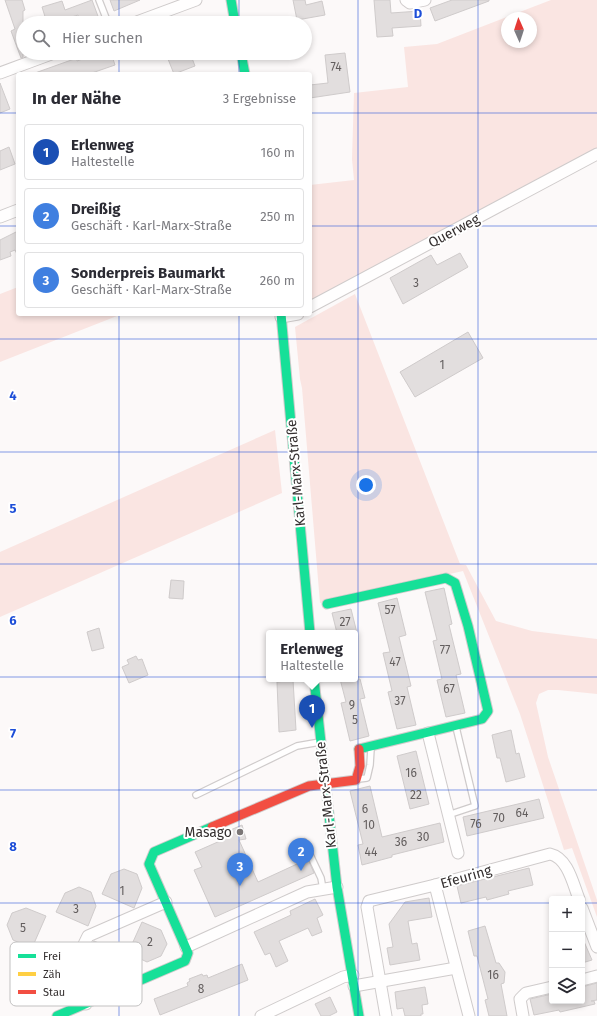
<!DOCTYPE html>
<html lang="de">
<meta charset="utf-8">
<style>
body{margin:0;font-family:"Fira Sans",sans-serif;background:#f7f7f7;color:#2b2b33}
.controls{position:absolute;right:12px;bottom:12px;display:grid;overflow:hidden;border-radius:4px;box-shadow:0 2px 6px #0003}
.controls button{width:36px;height:36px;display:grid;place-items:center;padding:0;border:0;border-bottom:1px solid #e1e1e2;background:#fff;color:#2b2b33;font:20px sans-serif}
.compass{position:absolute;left:501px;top:12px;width:36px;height:36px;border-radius:50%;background:#fff;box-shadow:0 2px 6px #0003;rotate:357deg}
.you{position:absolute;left:366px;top:485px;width:14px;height:14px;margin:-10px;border:3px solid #fff;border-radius:50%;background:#1a73e8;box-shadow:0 0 0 6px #1a73e833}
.badge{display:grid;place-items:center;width:26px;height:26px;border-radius:50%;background:#7b7676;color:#fff;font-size:13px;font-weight:700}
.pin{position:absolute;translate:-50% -33px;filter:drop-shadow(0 1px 2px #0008)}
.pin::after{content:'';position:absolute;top:21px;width:14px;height:12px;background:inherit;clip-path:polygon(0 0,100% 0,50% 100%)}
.popup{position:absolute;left:266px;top:630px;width:92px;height:52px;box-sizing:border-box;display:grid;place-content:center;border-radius:4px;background:#fff;filter:drop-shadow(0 1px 3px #0005);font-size:13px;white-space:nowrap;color:#7c7c81}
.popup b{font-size:15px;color:#2b2b33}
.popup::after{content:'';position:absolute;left:50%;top:100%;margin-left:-8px;border:8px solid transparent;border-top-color:#fff}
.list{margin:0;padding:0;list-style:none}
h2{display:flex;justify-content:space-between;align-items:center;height:52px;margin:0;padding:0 16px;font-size:17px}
h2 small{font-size:13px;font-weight:400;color:#7c7c81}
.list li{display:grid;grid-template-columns:26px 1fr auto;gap:12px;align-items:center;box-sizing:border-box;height:56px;margin:0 8px 8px;padding:0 8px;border:1px solid #e1e1e2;border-radius:4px}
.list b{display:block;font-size:15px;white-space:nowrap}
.list p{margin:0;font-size:13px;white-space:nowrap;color:#7c7c81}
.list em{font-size:13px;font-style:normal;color:#7c7c81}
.icon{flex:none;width:22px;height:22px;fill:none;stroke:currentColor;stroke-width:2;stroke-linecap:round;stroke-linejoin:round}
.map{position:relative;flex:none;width:597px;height:1016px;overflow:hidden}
.search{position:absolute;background:#fff;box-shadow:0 2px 6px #0003;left:16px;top:16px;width:296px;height:44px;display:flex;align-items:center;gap:10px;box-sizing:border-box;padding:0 14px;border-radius:22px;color:#7c7c81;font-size:15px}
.panel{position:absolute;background:#fff;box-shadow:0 2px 6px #0003;left:16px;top:72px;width:296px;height:244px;border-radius:4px}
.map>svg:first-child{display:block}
.green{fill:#fae5e2;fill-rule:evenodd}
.building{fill:#e2dede;stroke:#cfcbcb}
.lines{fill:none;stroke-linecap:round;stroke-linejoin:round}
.lane-casing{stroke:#cfcbcb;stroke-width:8}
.street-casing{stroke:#cfcbcb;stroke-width:13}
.fast-casing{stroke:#cfcbcb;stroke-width:11}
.jam-casing{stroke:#cfcbcb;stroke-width:11}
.lane{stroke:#fffefe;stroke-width:5.5}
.street{stroke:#fffefe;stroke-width:11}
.fast{stroke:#16e098;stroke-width:9}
.jam{stroke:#f24e42;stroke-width:9}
.grid{fill:none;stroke:#1d4ed8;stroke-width:1;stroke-opacity:0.55}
.poi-dot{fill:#7b7676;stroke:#fff;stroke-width:1.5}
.labels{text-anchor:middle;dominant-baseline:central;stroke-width:4;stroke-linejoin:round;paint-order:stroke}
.number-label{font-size:12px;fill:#635e5e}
.street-label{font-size:14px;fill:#353030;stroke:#fff}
.poi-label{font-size:14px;fill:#353030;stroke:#fff;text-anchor:end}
.key{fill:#fff;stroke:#c2c1c1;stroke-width:1}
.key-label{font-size:11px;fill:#353030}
.grid-label{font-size:13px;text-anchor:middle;font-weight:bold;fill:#1d4ed8;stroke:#fff;stroke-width:4;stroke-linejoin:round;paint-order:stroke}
</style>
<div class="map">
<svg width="597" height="1016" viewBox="0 0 597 1016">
<rect width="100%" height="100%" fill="#fcf9f9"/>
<g class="green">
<path d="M551 0H597V150L310 302V185L354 180 352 159 354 93 408 87 404 47 437 44ZM507 18H531V42H507Z"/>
<path d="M18 287V314H122L0 362V294Z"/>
<path d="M355 294 460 564 466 565 496 621 532 631 597 639V694L558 690H548L539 694 536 703 548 757 597 900V917L572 848 564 850 520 714 463 571 320 603 302 388 300 379 295 327Z"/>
<path d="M275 430 282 493 0 617V552Z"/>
</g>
<g class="building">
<path d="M5 0H22L25 10 23 11V57L21 58 11 31 15 29Z"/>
<path d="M92 0 99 19 88 23H81L78 15 53 23H47L42 7 62 1 65 10Z"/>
<path d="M110 0H140L114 11Z"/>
<path d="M293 0H305L306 5 322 1 325 15 297 20Z"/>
<path d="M374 0H390L391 13 420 11 421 26 392 28 393 36 377 37Z"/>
<path d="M452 0H489V1L435 21 430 8Z"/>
<path d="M99 53H111L115 65 89 74H35V73L77 58V61Z"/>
<path d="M184 53H190L195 66 174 74 168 59Z"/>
<path d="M345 53 350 92 310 98V85L328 83 325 55Z"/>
<path d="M0 83 10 109 0 113Z"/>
<path d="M9 147 15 164 0 170V151Z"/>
<path d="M18 231V256L15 250 10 252 11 256 0 260V240Z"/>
<path d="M460 253 468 267 403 304 390 278 431 255 437 265Z"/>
<path d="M468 332 483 358 415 397 400 372Z"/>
<path d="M171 580 184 581 183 599 169 598Z"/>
<path d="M444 588 452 624 449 625 461 674 456 675 465 713 446 717 437 680 442 679 433 641 437 640 425 592Z"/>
<path d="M397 598 406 635 399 637 411 686 407 687 416 725 397 729 388 692 392 691 383 653 390 652 378 603Z"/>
<path d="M351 609 357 633H337L332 613Z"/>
<path d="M99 628 104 648 92 651 87 632Z"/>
<path d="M136 656 138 660 142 659 148 675 129 683 122 667 129 664 127 660Z"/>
<path d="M340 679H360L365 698 360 699 369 736 350 741 341 703 346 702Z"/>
<path d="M293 680 296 730 279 732 277 682Z"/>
<path d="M511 730 516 754 519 753 525 777 506 782 500 758H497L492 735Z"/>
<path d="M416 751 429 804 410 809 397 756Z"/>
<path d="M370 786 382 837 440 823 444 842 392 855V857L362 865 358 845 363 844 350 791Z"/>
<path d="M539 799 544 818 467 836 463 817Z"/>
<path d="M242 825 246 839 239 840 258 882 308 859 314 873 215 917 194 870 202 867 195 852 220 841 219 835Z"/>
<path d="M529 868 533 885 508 891 509 894 487 900 486 897 461 903 457 886Z"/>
<path d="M124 869 137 874 142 888 134 908 102 894 111 874Z"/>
<path d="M79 887 91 892 96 906 88 926 56 912 65 893Z"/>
<path d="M429 898 432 917 408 921 412 944 417 943 420 960 390 965 387 948 393 947 389 924 405 902Z"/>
<path d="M315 899 323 915 317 918 322 932 312 936 308 928 279 941 288 961 276 967 270 953 265 955 254 932 291 915 290 911Z"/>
<path d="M26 908 46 916 32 948 13 940 7 925 12 913Z"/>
<path d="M142 922 161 930 167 944 161 956 147 962 128 953Z"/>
<path d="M485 926 496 963H499L505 972 504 983 501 984 507 1016H489L485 1000 488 999 477 956H474L468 931Z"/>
<path d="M582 937 592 960 582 963Z"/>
<path d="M94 941 113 949 119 963 113 975 100 981 81 972Z"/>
<path d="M38 963 67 976 69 979 61 996 47 1002 35 996 29 982Z"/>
<path d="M242 964 248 980 160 1015 154 999 188 986 187 983 190 981 189 979 202 974 203 976 207 975 208 978Z"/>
<path d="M597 983V1000L591 1001H594L595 1004 560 1012 559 1010 534 1015 530 999 552 994V1001H582V987Z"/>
<path d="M425 987 428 1004 422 1005 423 1014H421V1016H405L403 1008 397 1009 395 992Z"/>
<path d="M330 997 337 1012 329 1016H321L315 1004Z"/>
</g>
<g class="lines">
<defs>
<g id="lane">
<path d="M99 0 108 23"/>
<path d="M359 779 367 778 370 765 371 749"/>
<path d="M196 795 297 746 320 742"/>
<path d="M448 815 475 806 456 727"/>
<path d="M304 842 321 878 323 889"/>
</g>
<g id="street">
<path d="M406 0 410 3 425 0"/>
<path d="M134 23 196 0"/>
<path d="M0 73 54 53"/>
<path d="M0 217 18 210"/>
<path d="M310 307 597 154"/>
<path d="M281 317 298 314"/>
<path d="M428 733 458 853"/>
<path d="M582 908 597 947"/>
<path d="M186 947 307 892 337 887"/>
<path d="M582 980 597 976"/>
<path d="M354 986 456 968"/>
<path d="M86 1004 72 969 88 936 166 902"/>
<path d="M261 1016 343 977 353 975"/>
<path d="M386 1016 367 907 369 901 435 885"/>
<path d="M469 1016 435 885 550 854C568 858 573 884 579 899"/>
<path d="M523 1016 520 999 526 993 552 987"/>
</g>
<g id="fast">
<path d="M231 0 235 23"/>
<path d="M241 53 245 74"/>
<path d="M281 314 310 633"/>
<path d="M327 604 446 578 455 583 468 626 488 711 482 719 359 749"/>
<path d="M314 679 337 887 359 1016"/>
<path d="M57 1016 185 961 188 953 149 864 154 852 212 827"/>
</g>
<path id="jam" d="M212 827 309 786 356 780 360 766 359 749"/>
</defs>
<use href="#lane" class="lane-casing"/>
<use href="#street" class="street-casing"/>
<use href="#fast" class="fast-casing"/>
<use href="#jam" class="jam-casing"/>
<use href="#lane" class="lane"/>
<use href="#street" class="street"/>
<use href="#fast" class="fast"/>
<use href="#jam" class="jam"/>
</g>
<path class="grid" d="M119 0V23M239 0V23M358 0V1016M478 0V1016M119 53V74M239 53V74M0 113H18M310 113H597M0 226H18M310 226H597M119 314V1016M239 314V1016M0 339H597M0 452H597M0 564H597M0 677H597M0 790H597M0 903H552M582 903H597"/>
<circle class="poi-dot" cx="240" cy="832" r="4"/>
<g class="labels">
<g class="number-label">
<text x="336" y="67">74</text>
<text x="416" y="283">3</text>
<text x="442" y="365">1</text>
<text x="390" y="610">57</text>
<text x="345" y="622">27</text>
<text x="445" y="650">77</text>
<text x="395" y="662">47</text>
<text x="449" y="689">67</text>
<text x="400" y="701">37</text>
<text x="352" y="705">9</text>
<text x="355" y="720">5</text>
<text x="411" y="773">16</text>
<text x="416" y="795">22</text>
<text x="365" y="809">6</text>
<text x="522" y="813">64</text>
<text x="499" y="818">70</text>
<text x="476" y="824">76</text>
<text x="369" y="825">10</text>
<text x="423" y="837">30</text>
<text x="401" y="842">36</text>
<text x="371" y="852">44</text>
<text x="122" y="891">1</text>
<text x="76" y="909">3</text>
<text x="23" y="928">5</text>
<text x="150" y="942">2</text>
<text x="493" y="975">16</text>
<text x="201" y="989">8</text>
</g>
<g class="street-label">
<text transform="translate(454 231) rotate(-28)">Querweg</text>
<text transform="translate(296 473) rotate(-95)">Karl-Marx-Straße</text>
<text transform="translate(326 795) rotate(-96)">Karl-Marx-Straße</text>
<text transform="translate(466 877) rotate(-16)">Efeuring</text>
</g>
<g class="poi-label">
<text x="232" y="832">Masago</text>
</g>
</g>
<rect x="10" y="942" width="132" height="64" rx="6" class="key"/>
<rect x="18" y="954" width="18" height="4" fill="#16e098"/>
<rect x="18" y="972" width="18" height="4" fill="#ffcf43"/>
<rect x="18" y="990" width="18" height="4" fill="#f24e42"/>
<g class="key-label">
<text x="43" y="960">Frei</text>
<text x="43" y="978">Zäh</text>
<text x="43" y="996">Stau</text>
</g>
<g class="grid-label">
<text x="418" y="18">D</text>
<text x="13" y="400">4</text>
<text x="13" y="513">5</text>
<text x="13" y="625">6</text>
<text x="13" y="738">7</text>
<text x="13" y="851">8</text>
</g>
</svg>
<div class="controls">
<button>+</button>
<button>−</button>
<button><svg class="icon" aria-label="layers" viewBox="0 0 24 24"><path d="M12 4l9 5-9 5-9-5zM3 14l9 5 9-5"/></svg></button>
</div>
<svg class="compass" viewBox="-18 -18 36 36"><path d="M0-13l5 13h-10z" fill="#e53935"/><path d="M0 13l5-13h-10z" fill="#7c7c81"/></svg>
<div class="you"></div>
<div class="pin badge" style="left:312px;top:728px;background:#1a4fb4">1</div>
<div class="popup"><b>Erlenweg</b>Haltestelle</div>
<div class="pin badge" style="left:301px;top:871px;background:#3f7fe0">2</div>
<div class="pin badge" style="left:240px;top:886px;background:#3f7fe0">3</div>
<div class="search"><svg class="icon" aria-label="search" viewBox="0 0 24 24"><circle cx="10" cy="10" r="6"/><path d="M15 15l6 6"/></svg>Hier suchen</div>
<section class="panel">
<h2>In der Nähe<small>3 Ergebnisse</small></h2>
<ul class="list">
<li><span class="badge" style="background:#1a4fb4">1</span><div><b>Erlenweg</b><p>Haltestelle</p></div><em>160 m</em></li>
<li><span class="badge" style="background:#3f7fe0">2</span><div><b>Dreißig</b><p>Geschäft · Karl-Marx-Straße</p></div><em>250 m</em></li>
<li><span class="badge" style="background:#3f7fe0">3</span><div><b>Sonderpreis Baumarkt</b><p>Geschäft · Karl-Marx-Straße</p></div><em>260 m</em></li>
</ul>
</section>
</div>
